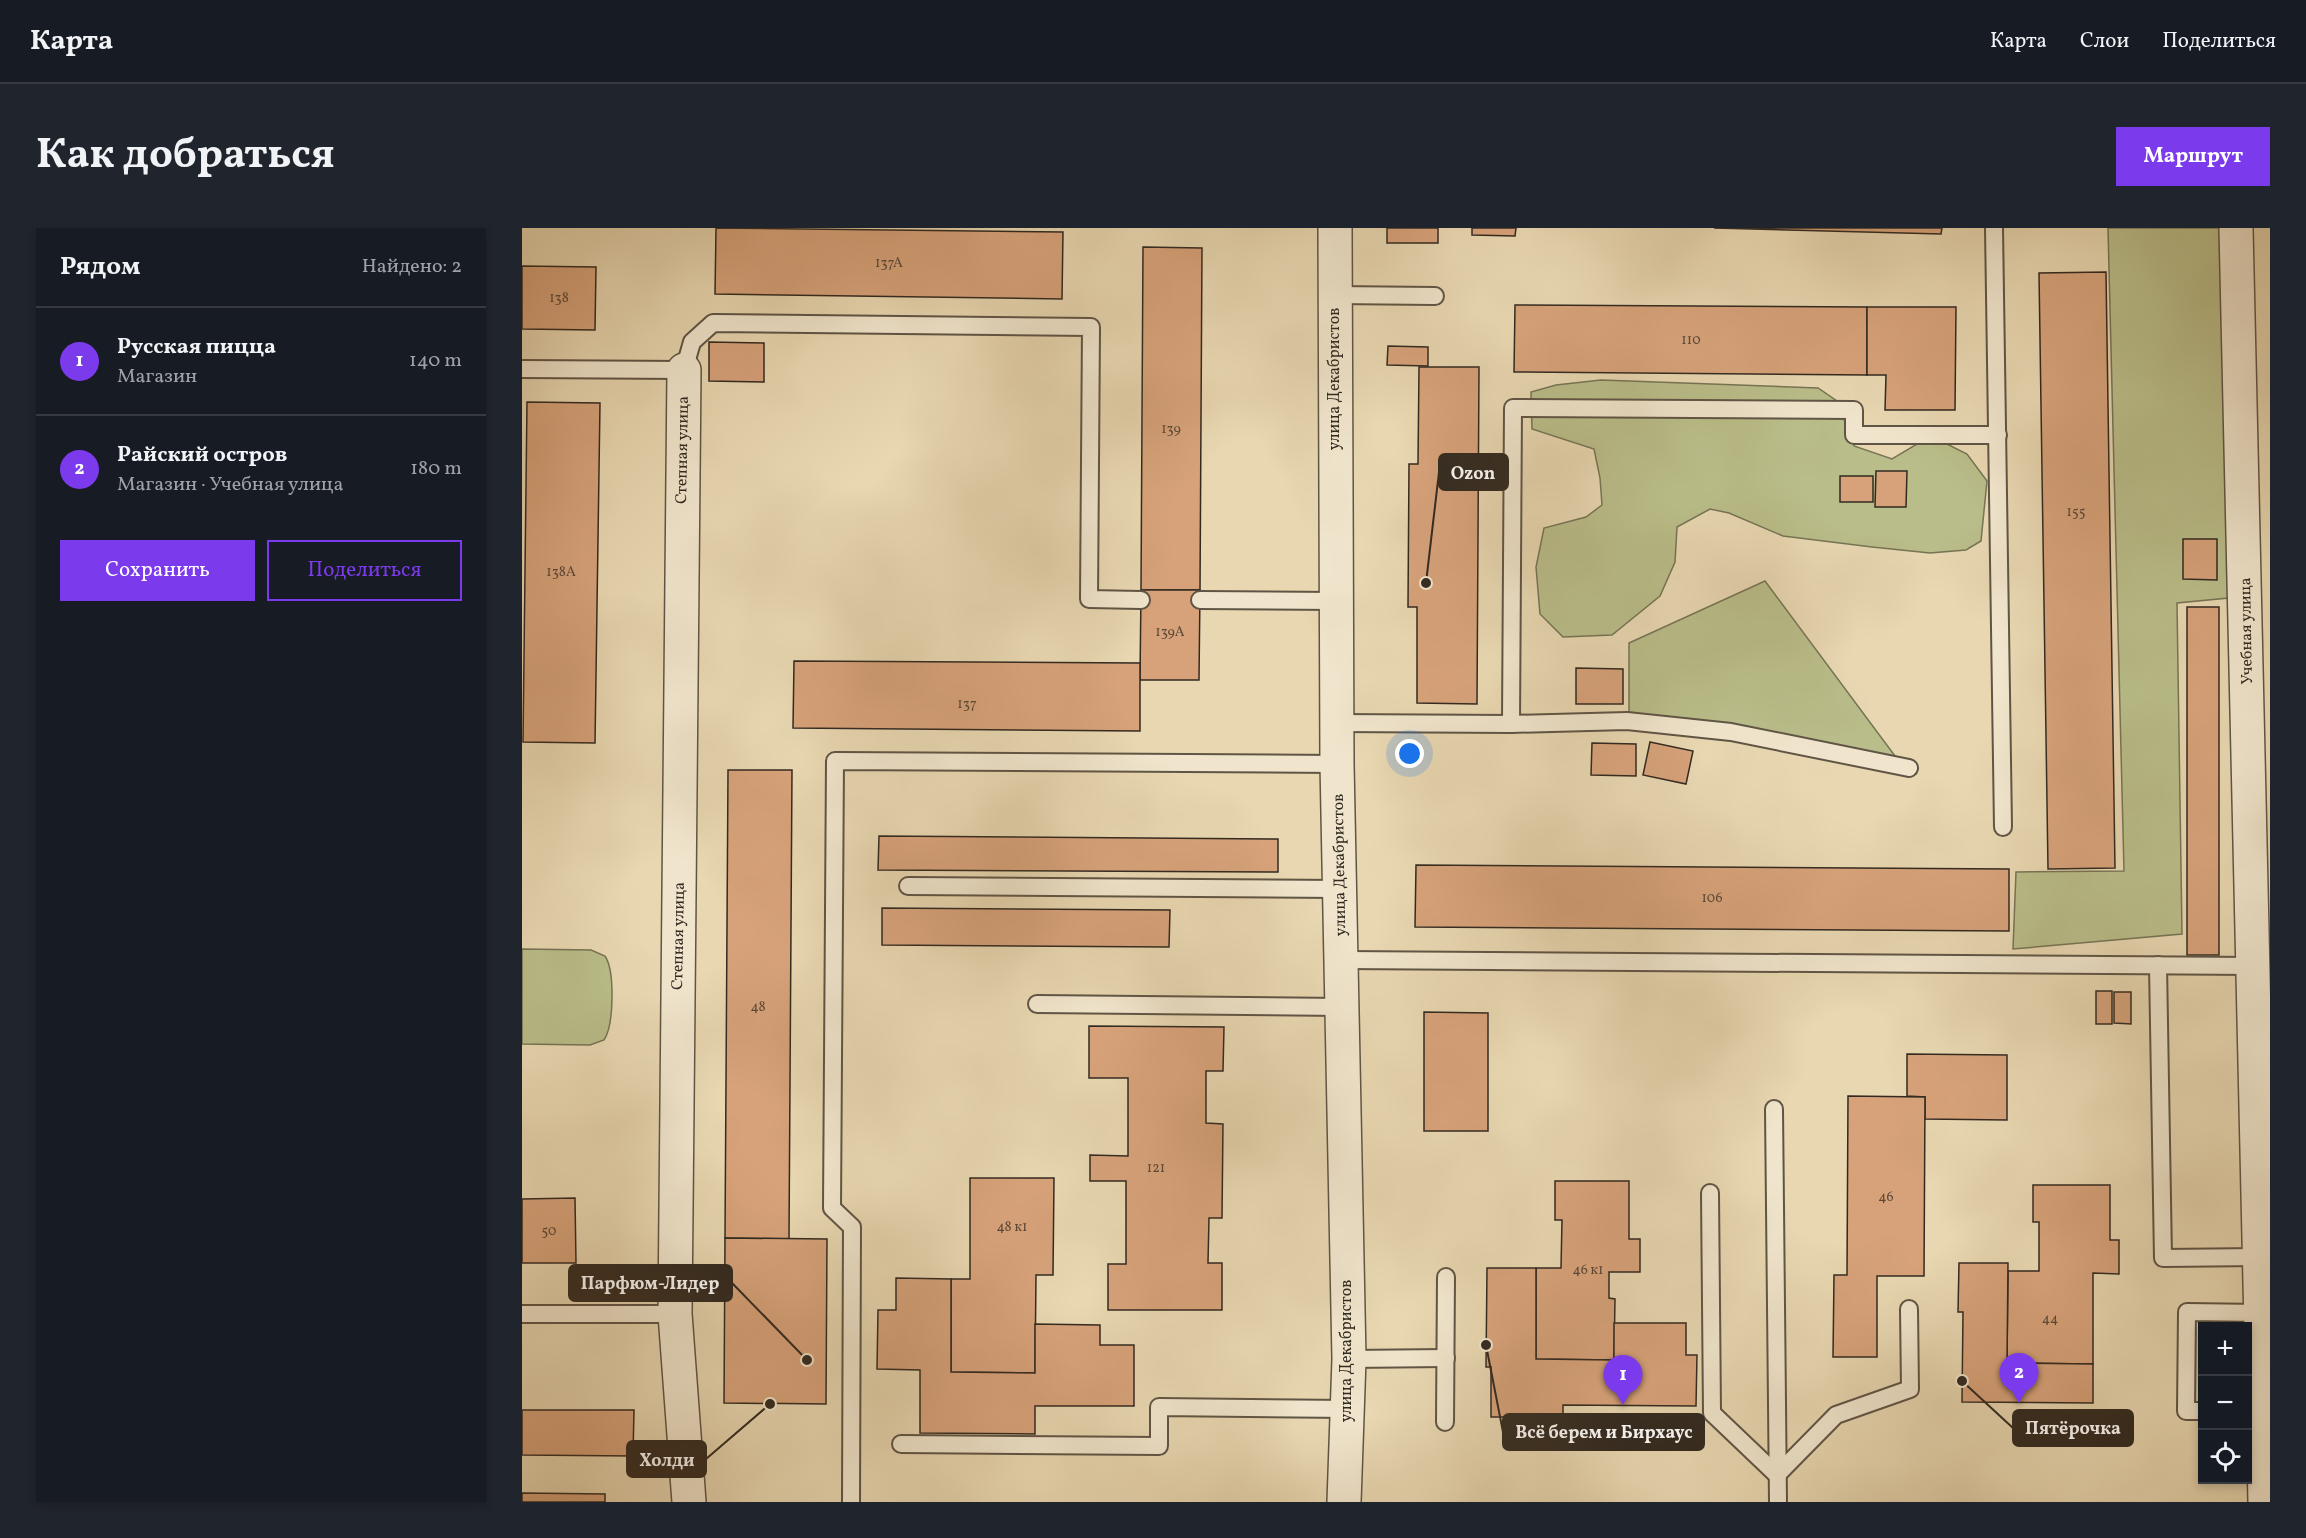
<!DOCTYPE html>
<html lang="ru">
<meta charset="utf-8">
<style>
body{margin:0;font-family:Vollkorn,serif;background:#20242c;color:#f1f3f6}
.controls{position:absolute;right:18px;bottom:18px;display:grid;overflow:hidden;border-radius:0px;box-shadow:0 3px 9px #0003}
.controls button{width:54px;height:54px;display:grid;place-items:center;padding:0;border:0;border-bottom:2px solid #363941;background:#171b24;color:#f1f3f6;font:30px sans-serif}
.you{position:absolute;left:888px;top:526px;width:21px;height:21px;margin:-15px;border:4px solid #fff;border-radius:50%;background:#1a73e8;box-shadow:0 0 0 9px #1a73e833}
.badge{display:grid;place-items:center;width:39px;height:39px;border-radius:50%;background:#7c3aed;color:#fff;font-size:20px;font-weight:700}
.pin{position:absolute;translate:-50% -50px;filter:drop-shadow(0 2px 3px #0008)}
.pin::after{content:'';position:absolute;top:32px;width:21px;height:18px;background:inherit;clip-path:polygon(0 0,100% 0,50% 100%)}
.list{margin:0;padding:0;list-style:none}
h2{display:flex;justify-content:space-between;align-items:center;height:78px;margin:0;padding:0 24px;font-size:26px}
h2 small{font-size:20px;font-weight:400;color:#9ea1a6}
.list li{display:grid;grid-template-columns:39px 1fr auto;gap:18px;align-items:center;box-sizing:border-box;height:108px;padding:0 24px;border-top:2px solid #363941}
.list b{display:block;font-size:22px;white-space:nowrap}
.list p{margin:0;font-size:20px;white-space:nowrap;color:#9ea1a6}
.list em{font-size:20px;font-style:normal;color:#9ea1a6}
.actions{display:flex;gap:12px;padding:18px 24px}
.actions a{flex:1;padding:14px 0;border:2px solid #7c3aed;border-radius:0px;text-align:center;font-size:21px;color:#7c3aed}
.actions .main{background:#7c3aed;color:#fff}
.icon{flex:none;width:33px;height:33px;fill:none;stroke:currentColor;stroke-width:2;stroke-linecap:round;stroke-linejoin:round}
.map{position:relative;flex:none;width:1748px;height:1274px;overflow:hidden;border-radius:0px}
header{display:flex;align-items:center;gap:36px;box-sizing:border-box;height:84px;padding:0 30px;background:#171b24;border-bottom:2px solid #363941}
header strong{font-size:28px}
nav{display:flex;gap:33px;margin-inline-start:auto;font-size:21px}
.intro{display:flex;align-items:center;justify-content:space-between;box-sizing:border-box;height:144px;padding:0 36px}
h1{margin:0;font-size:42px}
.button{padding:15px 27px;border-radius:0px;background:#7c3aed;color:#fff;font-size:21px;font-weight:700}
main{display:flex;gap:36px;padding:0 36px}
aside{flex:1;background:#171b24;border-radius:0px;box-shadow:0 3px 9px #0003}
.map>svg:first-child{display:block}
.green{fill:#b9bd89;stroke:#767455;stroke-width:1.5}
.building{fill:#d7a27a;stroke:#322a21;stroke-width:1.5}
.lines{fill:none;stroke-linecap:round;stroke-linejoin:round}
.lane-casing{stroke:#605545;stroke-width:20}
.street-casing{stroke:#605545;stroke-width:36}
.lane{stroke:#f0e5cc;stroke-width:16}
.street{stroke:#f0e5cc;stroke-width:33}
.labels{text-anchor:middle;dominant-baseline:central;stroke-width:4.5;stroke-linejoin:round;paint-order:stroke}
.number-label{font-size:14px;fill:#5b4837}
.street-label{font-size:16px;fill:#322a21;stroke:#f0e5cc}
.leader{fill:none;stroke:#322a21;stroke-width:2}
.callout-dot{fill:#322a21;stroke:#f0e5cc;stroke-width:2}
.callout{fill:#322a21;stroke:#322a21;stroke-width:2}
.callout-label{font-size:18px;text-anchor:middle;font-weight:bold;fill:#fff}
</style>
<header>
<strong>Карта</strong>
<nav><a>Карта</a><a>Слои</a><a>Поделиться</a></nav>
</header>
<div class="intro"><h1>Как добраться</h1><a class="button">Маршрут</a></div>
<main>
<aside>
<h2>Рядом<small>Найдено: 2</small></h2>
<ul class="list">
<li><span class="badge">1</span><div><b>Русская пицца</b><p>Магазин</p></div><em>140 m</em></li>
<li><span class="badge">2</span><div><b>Райский остров</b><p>Магазин · Учебная улица</p></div><em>180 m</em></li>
</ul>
<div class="actions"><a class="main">Сохранить</a><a>Поделиться</a></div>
</aside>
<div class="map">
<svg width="1748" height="1274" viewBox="0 0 1748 1274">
<rect width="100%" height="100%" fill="#e8d7b1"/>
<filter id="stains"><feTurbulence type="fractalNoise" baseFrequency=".00333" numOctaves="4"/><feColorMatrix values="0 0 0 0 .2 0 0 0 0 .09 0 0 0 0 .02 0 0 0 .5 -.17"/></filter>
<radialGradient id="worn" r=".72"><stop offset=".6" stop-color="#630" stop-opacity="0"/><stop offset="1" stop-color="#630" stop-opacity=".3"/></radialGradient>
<g class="green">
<path d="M1586 0H1709L1717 369 1655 375 1660 706 1491 721 1494 644 1602 643Z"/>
<path d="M1079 152 1296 160 1315 173 1332 218 1370 231 1395 216H1425L1445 226 1465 253 1459 313 1444 322 1408 325 1350 319 1261 308 1207 285 1188 281 1155 299 1153 334 1138 368 1090 407 1041 409 1018 386 1014 339 1022 300 1064 289 1080 277 1078 250 1072 221 1010 201 1009 164 1034 157Z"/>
<path d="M1243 353 1373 528 1369 533 1107 489V415Z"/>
<path d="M0 721 69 722 83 728C93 743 92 797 82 812L68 817 0 816Z"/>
</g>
<g class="building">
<path d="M194 0 541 4 540 71 193 66Z"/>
<rect x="865" y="0" width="51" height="15"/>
<path d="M950 0H994L993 8 950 7Z"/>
<path d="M1192 0H1420L1419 6Z"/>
<path d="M621 19 680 20 678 362H619Z"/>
<path d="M0 38 74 39 73 102 0 101Z"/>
<path d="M1584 44 1593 640 1526 641 1517 45Z"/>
<path d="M993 77 1345 79V147L992 144Z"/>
<path d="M1345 79H1434L1433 182H1363L1364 147H1345Z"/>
<path d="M187 114 242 115V154L187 153Z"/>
<path d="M866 118 906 119V138L865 137Z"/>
<path d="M897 139H957L955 476 895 475V379H886L887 236H896Z"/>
<path d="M5 174 78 175 73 515 1 514Z"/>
<path d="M1354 243H1385L1384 279H1353Z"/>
<rect x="1318" y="248" width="33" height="26"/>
<path d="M1661 311H1695V352L1661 351Z"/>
<path d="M619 362H678L677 452H618Z"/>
<rect x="1665" y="379" width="32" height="348"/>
<path d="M272 433 618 435V503L271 500Z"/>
<path d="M1054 440 1101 441V476H1054Z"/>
<path d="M1128 514 1171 523 1164 556 1121 547Z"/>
<path d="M1070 515 1114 516V548L1069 547Z"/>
<path d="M206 542H270L267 1011 203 1010Z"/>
<path d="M357 608 756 611V644L356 642Z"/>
<path d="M894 637 1487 641V703L893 699Z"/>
<path d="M360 680 648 682 647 719 360 717Z"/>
<rect x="1574" y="763" width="16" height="33"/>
<path d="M1592 764H1609V796L1592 795Z"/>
<path d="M902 784 966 785V903H902Z"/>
<path d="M567 798 702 799 701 843H684V895L701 896 700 990H687L686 1035H700V1082H586V1036H604V953H568V927L606 928V850H567Z"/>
<path d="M1385 826 1485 827V892L1403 891V869L1385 868Z"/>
<path d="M1326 868 1403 869 1402 1048H1355V1129H1311L1312 1047H1325Z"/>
<path d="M448 950H532L531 1047H514L513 1145 429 1144V1051H448Z"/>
<path d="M1033 953H1107V1011H1118V1044H1087V1070L1093 1071 1092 1132 1014 1131V1040H1039L1040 992H1033Z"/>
<path d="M1511 957H1588V1012H1597V1046L1571 1045V1136L1485 1135 1486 1043H1517V994H1511Z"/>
<path d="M53 970 54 1035H0V971Z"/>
<path d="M203 1010 305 1011 304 1176 202 1175Z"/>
<path d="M1437 1035H1486L1485 1135 1571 1136V1175L1440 1174 1441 1084H1436Z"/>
<path d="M965 1040H1014V1131L1092 1132V1095H1164V1127H1175L1174 1178 1041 1177V1189H969V1139H964Z"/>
<path d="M374 1050 429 1051V1144L513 1145V1096L578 1097V1117H612V1178H513V1206L398 1205V1142L355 1141 356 1082H374Z"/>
<path d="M0 1182H112L111 1228 0 1227Z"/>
<path d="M0 1265 83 1266V1274H0Z"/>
</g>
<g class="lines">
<defs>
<g id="lane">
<path d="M1472 0 1481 599"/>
<path d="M813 67 913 68"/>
<path d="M0 141 162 142 170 114 191 95 569 99 567 371 619 372"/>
<path d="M678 372 814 373"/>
<path d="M815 495 989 496 991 180 1332 182V207H1476"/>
<path d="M989 496 1105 493 1209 504 1387 540"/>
<path d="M386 658 818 661"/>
<path d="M820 732 1732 738"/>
<path d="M1636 737 1641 1030 1737 1029"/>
<path d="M515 776 820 779"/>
<path d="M1252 881 1256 1274"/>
<path d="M1188 965 1190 1185 1255 1247"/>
<path d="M0 1086H153"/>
<path d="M827 1131 924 1130"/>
<path d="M1680 1183H1664L1665 1084 1739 1085"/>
<path d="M923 1194 924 1049"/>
<path d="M379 1216 637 1218V1179L827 1181"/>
<path d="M1255 1247 1314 1187 1388 1161 1387 1081"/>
<path d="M329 1274 330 999 310 980 313 533 815 536"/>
</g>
<g id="street">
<path d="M813 0 815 536 827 1131 822 1274"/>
<path d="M1714 0 1743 1274"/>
<path d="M162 142 153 1086 167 1274"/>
</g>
</defs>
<use href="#lane" class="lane-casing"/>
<use href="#street" class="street-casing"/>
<use href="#lane" class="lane"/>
<use href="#street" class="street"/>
</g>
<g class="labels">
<g class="number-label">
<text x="367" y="35">137А</text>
<text x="37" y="70">138</text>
<text x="1169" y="112">110</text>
<text x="649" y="201">139</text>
<text x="1554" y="284">155</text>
<text x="39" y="344">138А</text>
<text x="648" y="404">139А</text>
<text x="445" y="476">137</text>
<text x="1190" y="670">106</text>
<text x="236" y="779">48</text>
<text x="634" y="940">121</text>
<text x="1364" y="969">46</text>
<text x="490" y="999">48 к1</text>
<text x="27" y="1003">50</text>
<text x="1066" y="1042">46 к1</text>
<text x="1528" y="1091">44</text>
</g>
<g class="street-label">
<text transform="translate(813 151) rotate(-90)">улица Декабристов</text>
<text transform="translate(161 222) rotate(-89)">Степная улица</text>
<text transform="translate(1725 403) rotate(-91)">Учебная улица</text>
<text transform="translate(818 637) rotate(-91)">улица Декабристов</text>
<text transform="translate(157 708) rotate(-89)">Степная улица</text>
<text transform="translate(825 1123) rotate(-90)">улица Декабристов</text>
</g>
</g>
<path class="leader" d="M904 355L917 244M285 1132L210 1055M1440 1153L1491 1200M964 1117L981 1204M248 1176L184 1231"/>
<g class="callout-dot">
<circle cx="904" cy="355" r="6"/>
<circle cx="285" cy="1132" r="6"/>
<circle cx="1440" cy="1153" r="6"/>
<circle cx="964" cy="1117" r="6"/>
<circle cx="248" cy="1176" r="6"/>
</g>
<g class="callout">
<rect x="917" y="226" width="69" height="36" rx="6"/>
<rect x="47" y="1037" width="163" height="36" rx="6"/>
<rect x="1491" y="1182" width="120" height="36" rx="6"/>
<rect x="981" y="1186" width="201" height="36" rx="6"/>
<rect x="105" y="1213" width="79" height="36" rx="6"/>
</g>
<g class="callout-label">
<text x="951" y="251">Ozon</text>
<text x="128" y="1061">Парфюм-Лидер</text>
<text x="1551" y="1206">Пятёрочка</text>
<text x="1082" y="1210">Всё берем и Бирхаус</text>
<text x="145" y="1238">Холди</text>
</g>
<rect width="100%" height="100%" filter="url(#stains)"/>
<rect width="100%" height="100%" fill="url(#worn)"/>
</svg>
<div class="controls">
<button>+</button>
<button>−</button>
<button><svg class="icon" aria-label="locate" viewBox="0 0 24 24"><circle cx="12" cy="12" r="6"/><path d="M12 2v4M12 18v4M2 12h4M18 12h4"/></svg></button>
</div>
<div class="you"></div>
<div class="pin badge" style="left:1101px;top:1177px">1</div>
<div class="pin badge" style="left:1497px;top:1175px">2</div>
</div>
</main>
